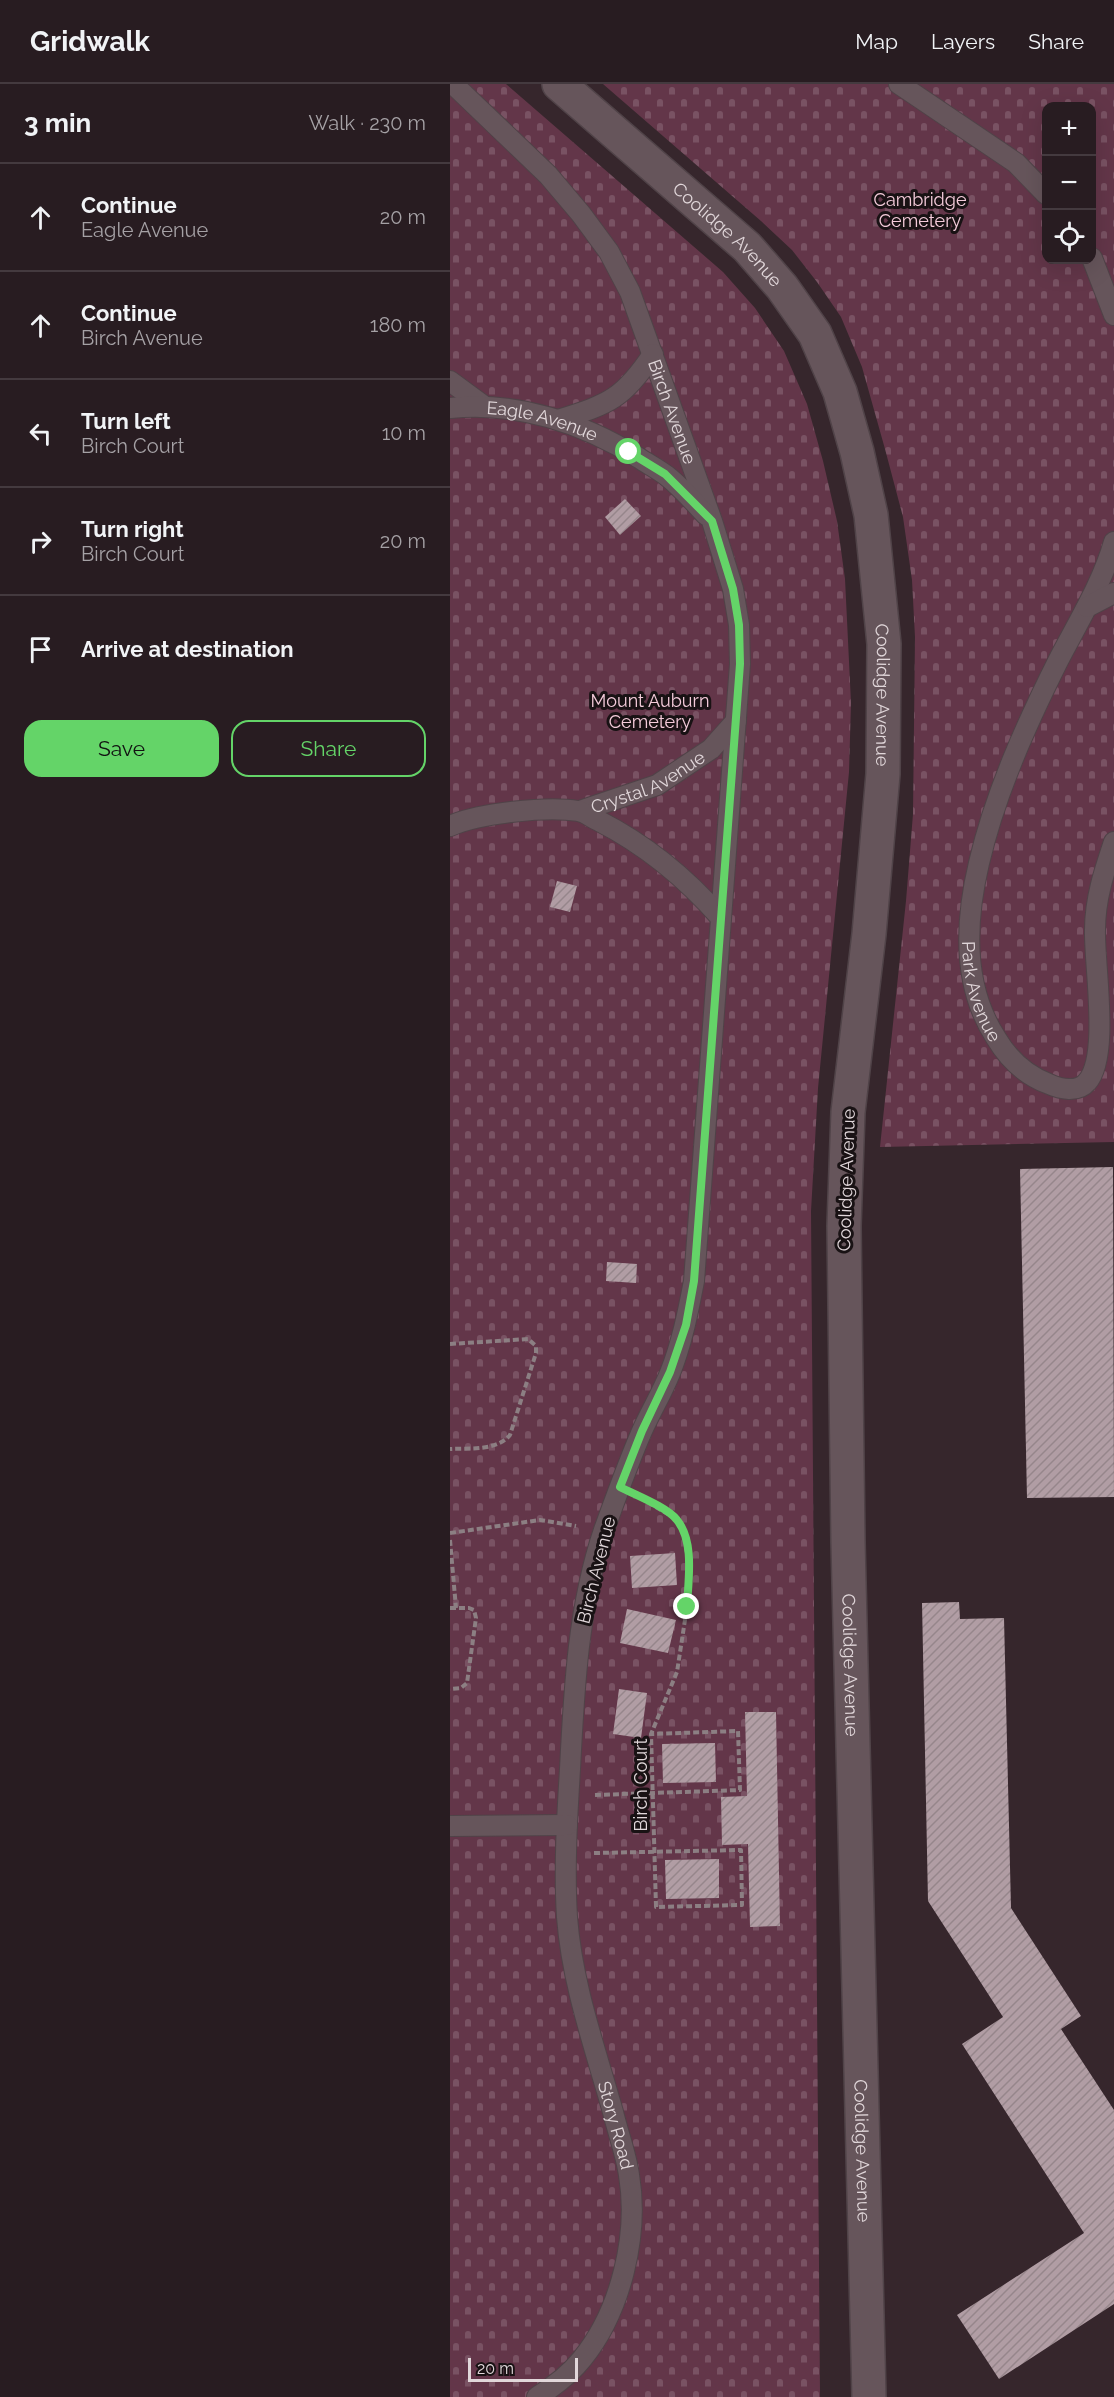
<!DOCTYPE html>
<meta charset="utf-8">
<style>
body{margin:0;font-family:Raleway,sans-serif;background:#30252a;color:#f1f3f6}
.controls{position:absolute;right:18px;top:18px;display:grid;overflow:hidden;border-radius:12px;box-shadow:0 6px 24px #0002}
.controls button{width:54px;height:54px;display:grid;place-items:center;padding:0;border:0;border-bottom:2px solid #443a3f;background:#281c21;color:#f1f3f6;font:30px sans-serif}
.scale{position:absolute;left:18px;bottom:15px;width:110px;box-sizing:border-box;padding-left:6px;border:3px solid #e1d7da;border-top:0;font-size:16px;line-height:21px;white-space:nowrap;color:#e1d7da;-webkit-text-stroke:4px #191214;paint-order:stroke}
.stop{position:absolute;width:18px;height:18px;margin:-14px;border:4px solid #64d468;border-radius:50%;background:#fff}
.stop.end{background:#64d468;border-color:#fff;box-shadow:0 2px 6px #0008}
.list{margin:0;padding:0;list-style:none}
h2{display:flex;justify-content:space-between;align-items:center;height:78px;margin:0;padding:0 24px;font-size:26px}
h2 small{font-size:20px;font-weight:400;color:#a5a1a5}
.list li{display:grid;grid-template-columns:39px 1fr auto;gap:18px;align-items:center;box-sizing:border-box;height:108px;padding:0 24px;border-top:2px solid #443a3f}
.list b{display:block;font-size:22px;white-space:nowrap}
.list p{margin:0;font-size:20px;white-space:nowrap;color:#a5a1a5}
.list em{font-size:20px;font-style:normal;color:#a5a1a5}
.actions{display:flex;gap:12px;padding:18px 24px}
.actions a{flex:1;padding:14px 0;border:2px solid #64d468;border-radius:18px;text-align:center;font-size:21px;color:#64d468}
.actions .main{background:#64d468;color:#111}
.icon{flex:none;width:33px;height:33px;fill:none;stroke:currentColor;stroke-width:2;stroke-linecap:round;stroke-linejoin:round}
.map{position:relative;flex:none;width:664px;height:2313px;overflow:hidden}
header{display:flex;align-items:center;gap:36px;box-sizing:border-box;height:84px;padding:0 30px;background:#281c21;border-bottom:2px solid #443a3f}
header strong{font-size:28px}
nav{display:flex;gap:33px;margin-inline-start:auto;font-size:21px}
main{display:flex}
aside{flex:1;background:#281c21}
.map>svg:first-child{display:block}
.cemetery{fill:url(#cemetery-stones);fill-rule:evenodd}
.building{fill:url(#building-hatch)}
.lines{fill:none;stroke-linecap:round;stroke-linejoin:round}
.service-casing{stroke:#504348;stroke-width:22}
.tertiary-casing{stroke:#504348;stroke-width:36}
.path{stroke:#8c7f83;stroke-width:4;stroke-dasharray:6 3;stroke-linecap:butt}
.service{stroke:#66555b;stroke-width:20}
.tertiary{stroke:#66555b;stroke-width:33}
.route{stroke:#64d468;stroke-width:8}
.labels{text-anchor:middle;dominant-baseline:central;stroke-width:6;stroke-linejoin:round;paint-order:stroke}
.park-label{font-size:18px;fill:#f4cbda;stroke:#191214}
.street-label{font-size:18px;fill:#e1d7da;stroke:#191214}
</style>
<header>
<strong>Gridwalk</strong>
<nav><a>Map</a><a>Layers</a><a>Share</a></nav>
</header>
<main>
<aside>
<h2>3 min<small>Walk · 230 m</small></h2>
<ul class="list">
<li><svg class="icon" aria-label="ahead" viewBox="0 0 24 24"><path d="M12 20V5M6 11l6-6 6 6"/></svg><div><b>Continue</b><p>Eagle Avenue</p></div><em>20 m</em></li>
<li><svg class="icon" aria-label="ahead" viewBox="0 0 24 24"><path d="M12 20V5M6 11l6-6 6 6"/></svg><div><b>Continue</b><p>Birch Avenue</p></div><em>180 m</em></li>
<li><svg class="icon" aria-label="left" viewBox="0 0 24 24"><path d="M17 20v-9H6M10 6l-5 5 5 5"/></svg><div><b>Turn left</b><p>Birch Court</p></div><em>10 m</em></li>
<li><svg class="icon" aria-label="right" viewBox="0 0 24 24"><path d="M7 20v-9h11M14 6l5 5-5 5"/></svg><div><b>Turn right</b><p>Birch Court</p></div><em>20 m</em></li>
<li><svg class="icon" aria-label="arrive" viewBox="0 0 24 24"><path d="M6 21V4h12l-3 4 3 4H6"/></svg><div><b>Arrive at destination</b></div></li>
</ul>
<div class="actions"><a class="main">Save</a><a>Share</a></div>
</aside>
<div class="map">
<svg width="664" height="2313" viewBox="0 0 664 2313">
<defs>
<pattern id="cemetery-stones" width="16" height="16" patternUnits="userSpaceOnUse" patternTransform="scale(1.5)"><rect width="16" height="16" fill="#633649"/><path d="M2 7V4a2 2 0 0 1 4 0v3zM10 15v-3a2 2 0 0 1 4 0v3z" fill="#795263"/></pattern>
<pattern id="building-hatch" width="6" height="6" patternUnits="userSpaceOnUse" patternTransform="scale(1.5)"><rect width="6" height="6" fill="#b19da4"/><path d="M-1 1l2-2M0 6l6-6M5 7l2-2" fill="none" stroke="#96868b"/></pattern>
</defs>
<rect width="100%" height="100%" fill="#36262c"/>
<g class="cemetery">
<path d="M0 0H56L273 188 305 224 334 267 357 320 373 377 387 437 395 495 401 619 399 688 368 1004 361 1127 370 2313H0Z"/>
<path d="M153 0H664V1058L430 1063 456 817 463 730 465 553 462 496 453 433 435 365 412 283 391 233 367 198 342 166 311 137ZM596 22H642V176H596Z"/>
</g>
<g class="building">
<path d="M175 415 191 432 170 451 155 433Z"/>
<path d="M107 797 127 802 120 828 100 823Z"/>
<path d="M663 1083 664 1413 577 1414 570 1085Z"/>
<path d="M157 1178 187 1180 186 1199 156 1197Z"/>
<path d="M225 1469 227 1501 182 1504 180 1472Z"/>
<path d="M509 1518 510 1535 554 1534 561 1824 631 1932 611 1945 664 2026V2220L549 2295 507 2231 634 2149 512 1960 553 1933 478 1817 472 1519Z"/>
<path d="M177 1525 226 1536 218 1569 170 1559Z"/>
<path d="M169 1605 197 1609 191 1654 163 1650Z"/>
<path d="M295 1628H326L330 1842 300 1843 298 1760 272 1761 271 1713 297 1712Z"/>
<path d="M265 1659 266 1698 213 1699 212 1660Z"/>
<path d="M269 1775V1814L216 1815 215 1776Z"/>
</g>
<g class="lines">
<defs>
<g id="service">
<path id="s1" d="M3 0 98 91 131 130 159 168 180 208 262 437 283 505 289 541 290 580 244 1197C238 1228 232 1259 220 1289 212 1309 201 1327 192 1347 178 1379 166 1413 154 1446 128 1523 124 1605 120 1685 117 1734 114 1784 117 1833 122 1900 145 1964 163 2028 168 2049 176 2070 179 2091 189 2151 171 2227 132 2275 120 2290 103 2303 87 2313"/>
<path d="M449 0 566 79 596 110"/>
<path d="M642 174 664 231"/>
<path d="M0 297 34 322"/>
<path id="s2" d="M0 324C67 317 133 339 189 374 198 380 208 385 217 392 231 403 243 417 256 431"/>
<path d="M111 335C159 320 174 314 203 270"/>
<path id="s3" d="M664 458C652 500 628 538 608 577 576 641 545 710 529 779 515 838 512 902 546 954 559 976 575 991 599 1000 610 1005 628 1009 637 998 660 972 644 881 645 846 645 815 654 788 664 758"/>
<path d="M637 523 664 509"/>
<path id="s4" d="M130 727 207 701 261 665 286 637"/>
<path d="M0 742C29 729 97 722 128 727 135 728 142 734 149 737 196 761 236 794 271 834"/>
<path d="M0 1742 117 1741"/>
</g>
<g id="tertiary">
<path id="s5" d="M109 0 297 163 332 203 365 250 390 308 407 368 421 431 434 560 433 690 419 850 398 1028 394 1142 398 1458 419 2313"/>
</g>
</defs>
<use href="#service" class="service-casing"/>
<use href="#tertiary" class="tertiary-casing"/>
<g class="path">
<path d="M0 1260 78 1255 86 1262V1269L60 1351C47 1367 20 1364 0 1365"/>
<path d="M0 1449 90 1436 126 1442"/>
<path d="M0 1456 6 1524"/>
<path d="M0 1524H19L24 1526 26 1534 17 1599 11 1604 0 1605"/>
<path d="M145 1711 290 1706 288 1647 201 1650"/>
<path d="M144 1769 291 1766 292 1821 206 1823 201 1650 227 1588 237 1523 238 1475 234 1450 226 1435 194 1416"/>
</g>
<use href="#service" class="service"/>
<use href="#tertiary" class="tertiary"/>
</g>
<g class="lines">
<path class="route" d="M179 368 215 390 262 437 283 505 289 541 290 580 244 1197 236 1241 220 1288 192 1347 170 1403C185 1411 217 1423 227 1436 245 1458 238 1497 237 1523"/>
</g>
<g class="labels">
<g class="park-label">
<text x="470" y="115">Cambridge<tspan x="470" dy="21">Cemetery</tspan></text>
<text x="200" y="616">Mount Auburn<tspan x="200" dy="21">Cemetery</tspan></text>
</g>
<g class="street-label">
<text stroke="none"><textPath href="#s5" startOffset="226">Coolidge Avenue</textPath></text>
<text stroke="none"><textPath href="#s1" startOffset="402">Birch Avenue</textPath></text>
<text stroke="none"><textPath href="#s2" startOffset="94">Eagle Avenue</textPath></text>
<text stroke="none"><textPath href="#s5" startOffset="730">Coolidge Avenue</textPath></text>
<text stroke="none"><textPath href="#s4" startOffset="74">Crystal Avenue</textPath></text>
<text stroke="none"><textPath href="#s3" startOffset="480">Park Avenue</textPath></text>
<text transform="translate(396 1096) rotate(-88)">Coolidge Avenue</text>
<text transform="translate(146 1486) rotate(-76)">Birch Avenue</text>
<text stroke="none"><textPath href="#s5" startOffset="1702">Coolidge Avenue</textPath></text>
<text transform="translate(190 1701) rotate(-90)">Birch Court</text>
<text stroke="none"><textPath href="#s1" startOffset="2154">Story Road</textPath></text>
<text stroke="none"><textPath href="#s5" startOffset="2188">Coolidge Avenue</textPath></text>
</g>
</g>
</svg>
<div class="controls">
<button>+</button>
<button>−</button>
<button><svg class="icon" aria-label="locate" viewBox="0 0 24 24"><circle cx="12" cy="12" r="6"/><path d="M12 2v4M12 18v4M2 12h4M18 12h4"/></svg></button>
</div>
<div class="scale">20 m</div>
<div class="stop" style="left:179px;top:368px"></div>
<div class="stop end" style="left:237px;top:1523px"></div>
</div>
</main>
